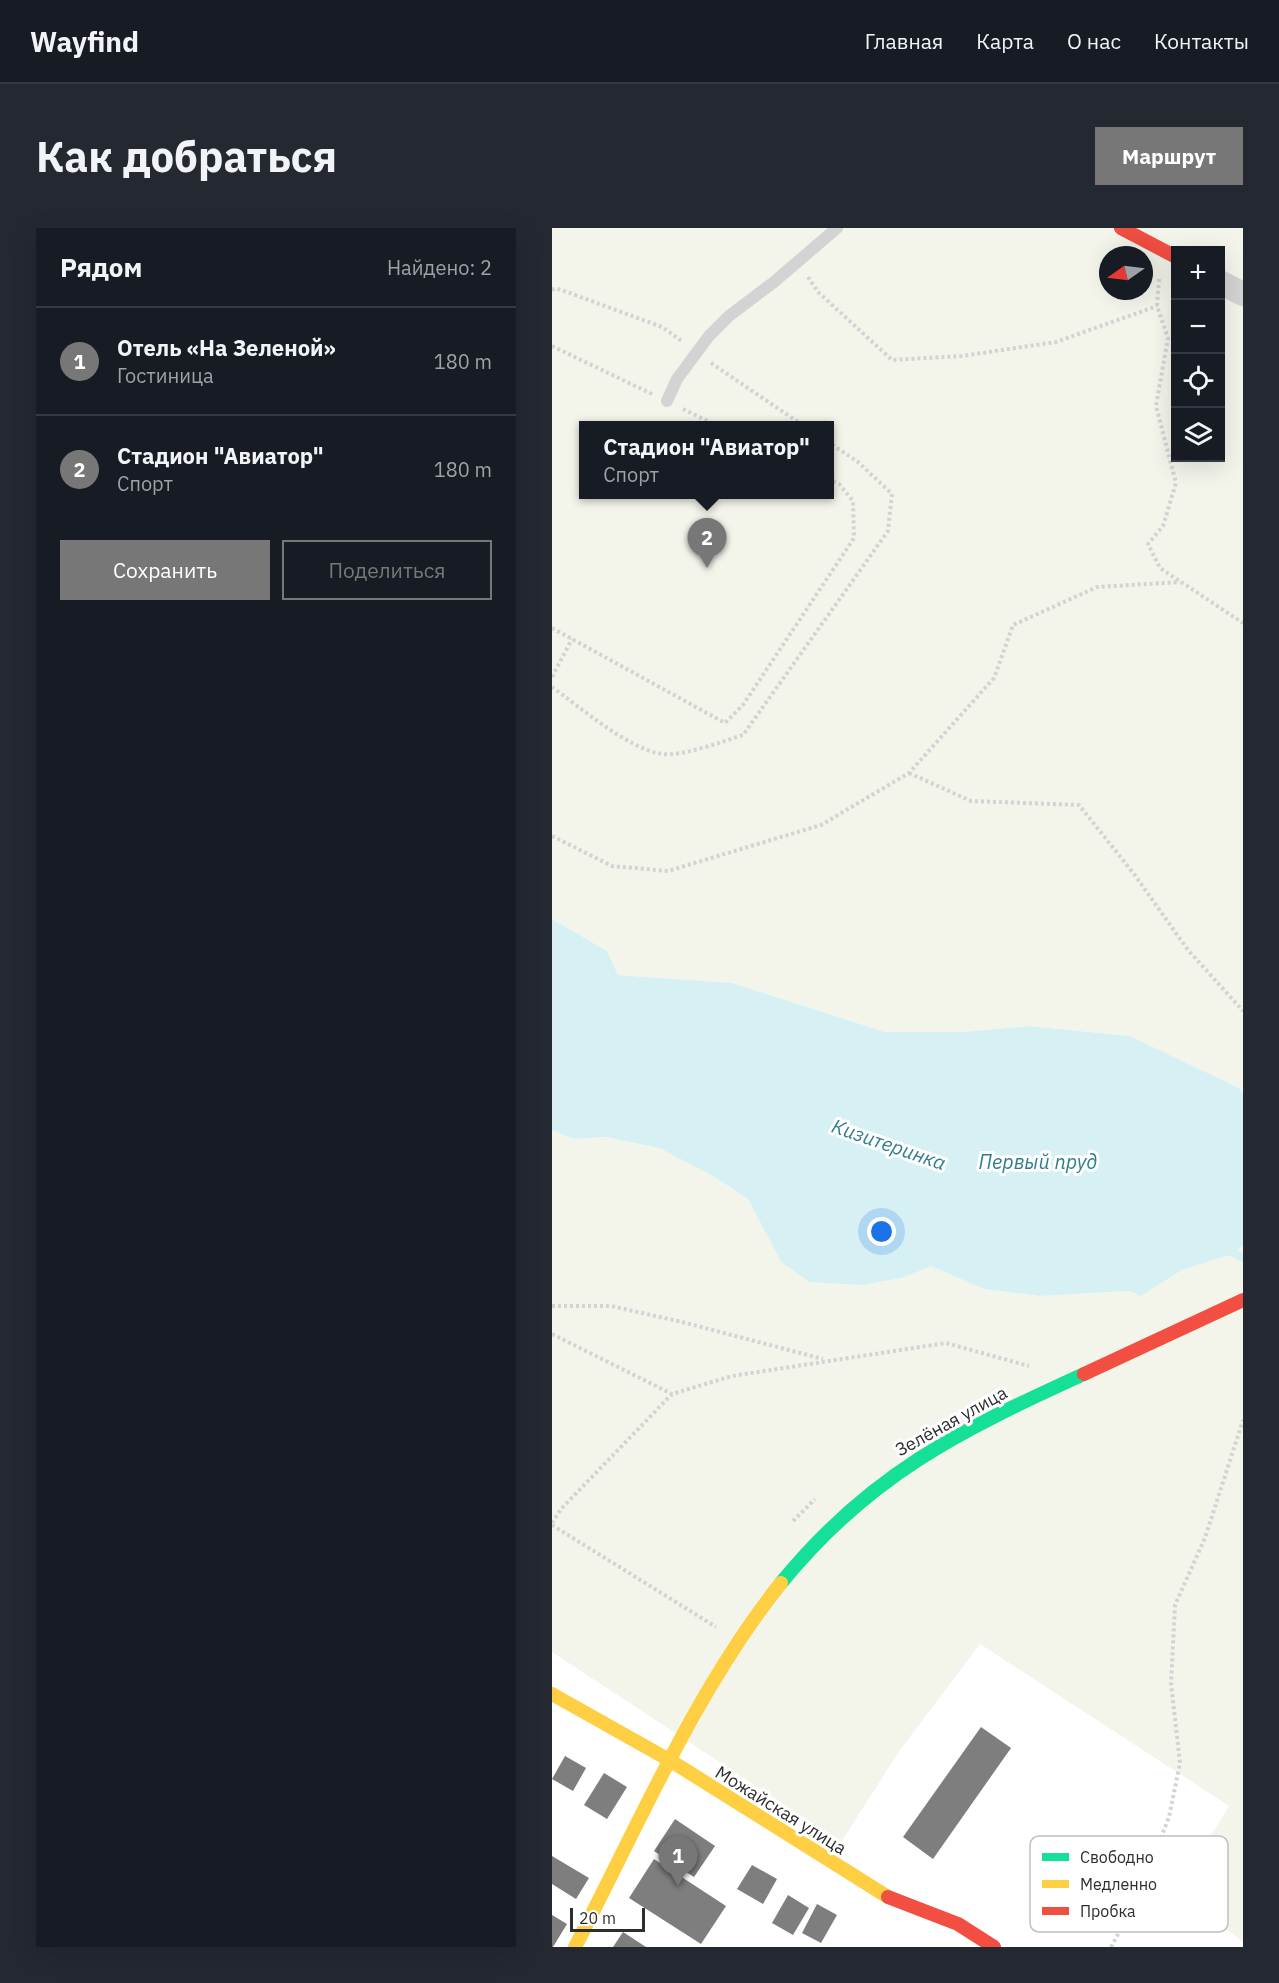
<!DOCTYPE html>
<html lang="ru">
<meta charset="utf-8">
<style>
body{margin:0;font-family:"IBM Plex Sans",sans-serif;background:#242831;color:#f1f3f6}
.controls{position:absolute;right:18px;top:18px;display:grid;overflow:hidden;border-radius:0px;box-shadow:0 6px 24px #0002}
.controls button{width:54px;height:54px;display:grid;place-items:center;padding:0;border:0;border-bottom:2px solid #363941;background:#171b24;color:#f1f3f6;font:30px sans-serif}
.compass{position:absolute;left:547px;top:18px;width:54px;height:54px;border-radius:50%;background:#171b24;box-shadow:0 6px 24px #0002;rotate:256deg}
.scale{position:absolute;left:18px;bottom:15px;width:75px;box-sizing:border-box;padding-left:6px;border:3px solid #2e2e2e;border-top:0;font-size:16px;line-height:21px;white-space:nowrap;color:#2e2e2e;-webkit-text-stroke:4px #fff;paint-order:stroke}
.you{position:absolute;left:330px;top:1004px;width:21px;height:21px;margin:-15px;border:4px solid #fff;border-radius:50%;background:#1a73e8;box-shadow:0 0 0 9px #1a73e833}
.badge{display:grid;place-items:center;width:39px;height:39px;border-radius:50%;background:#777;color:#fff;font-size:20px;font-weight:700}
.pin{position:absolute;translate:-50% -50px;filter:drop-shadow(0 2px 3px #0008)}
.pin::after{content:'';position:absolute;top:32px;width:21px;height:18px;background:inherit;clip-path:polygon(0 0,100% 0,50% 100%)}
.popup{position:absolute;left:27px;top:193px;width:255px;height:78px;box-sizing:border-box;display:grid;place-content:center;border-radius:0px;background:#171b24;filter:drop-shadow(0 2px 4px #0005);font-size:20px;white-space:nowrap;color:#9ea1a6}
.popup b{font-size:22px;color:#f1f3f6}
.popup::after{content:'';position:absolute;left:50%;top:100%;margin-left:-12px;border:12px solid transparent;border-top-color:#171b24}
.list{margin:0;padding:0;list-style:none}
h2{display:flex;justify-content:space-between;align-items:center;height:78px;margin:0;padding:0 24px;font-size:26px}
h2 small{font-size:20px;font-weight:400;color:#9ea1a6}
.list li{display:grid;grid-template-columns:39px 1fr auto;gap:18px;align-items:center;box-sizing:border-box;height:108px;padding:0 24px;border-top:2px solid #363941}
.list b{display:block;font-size:22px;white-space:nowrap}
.list p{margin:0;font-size:20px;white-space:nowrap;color:#9ea1a6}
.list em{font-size:20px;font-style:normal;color:#9ea1a6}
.actions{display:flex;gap:12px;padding:18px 24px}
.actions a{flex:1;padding:14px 0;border:2px solid #777;border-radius:0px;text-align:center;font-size:21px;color:#777}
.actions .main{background:#777;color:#fff}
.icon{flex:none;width:33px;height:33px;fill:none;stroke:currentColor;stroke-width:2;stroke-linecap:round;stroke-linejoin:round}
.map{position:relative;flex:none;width:691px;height:1719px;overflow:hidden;border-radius:0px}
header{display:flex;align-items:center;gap:36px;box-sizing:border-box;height:84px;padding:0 30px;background:#171b24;border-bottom:2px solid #363941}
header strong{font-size:28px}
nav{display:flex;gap:33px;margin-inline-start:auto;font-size:21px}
.intro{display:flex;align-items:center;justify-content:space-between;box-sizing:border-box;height:144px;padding:0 36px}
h1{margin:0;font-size:42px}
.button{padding:15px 27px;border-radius:0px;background:#777;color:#fff;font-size:21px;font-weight:700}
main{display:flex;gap:36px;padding:0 36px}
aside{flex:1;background:#171b24;border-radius:0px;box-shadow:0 6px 24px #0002}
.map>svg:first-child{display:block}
.green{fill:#f3f5eb;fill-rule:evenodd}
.water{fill:#d6f0f4}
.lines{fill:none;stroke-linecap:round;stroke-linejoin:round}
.stream{stroke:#d6f0f4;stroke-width:8}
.building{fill:#7e7e7e}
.path{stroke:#d3d3d3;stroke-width:4;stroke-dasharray:3 3;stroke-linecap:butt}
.lane{stroke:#d3d3d3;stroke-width:12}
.street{stroke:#d3d3d3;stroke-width:24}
.fast{stroke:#16e098;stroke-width:14}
.slow{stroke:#ffcf43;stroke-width:14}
.jam{stroke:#f24e42;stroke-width:14}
.labels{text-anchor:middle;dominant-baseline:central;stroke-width:6;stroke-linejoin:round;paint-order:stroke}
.street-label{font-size:18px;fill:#2e2e2e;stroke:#fff}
.water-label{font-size:20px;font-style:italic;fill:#307e8a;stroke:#fff}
.key{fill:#fff;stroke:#c0c0c0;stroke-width:1.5}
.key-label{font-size:16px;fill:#2e2e2e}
</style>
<header>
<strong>Wayfind</strong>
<nav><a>Главная</a><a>Карта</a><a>О нас</a><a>Контакты</a></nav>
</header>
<div class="intro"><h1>Как добраться</h1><a class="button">Маршрут</a></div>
<main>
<aside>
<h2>Рядом<small>Найдено: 2</small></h2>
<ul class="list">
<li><span class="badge">1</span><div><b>Отель «На Зеленой»</b><p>Гостиница</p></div><em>180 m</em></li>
<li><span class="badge">2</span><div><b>Стадион &quot;Авиатор&quot;</b><p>Спорт</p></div><em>180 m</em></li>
</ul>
<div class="actions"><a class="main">Сохранить</a><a>Поделиться</a></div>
</aside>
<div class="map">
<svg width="691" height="1719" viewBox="0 0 691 1719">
<rect width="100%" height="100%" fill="#fff"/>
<g class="green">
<path d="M0 0H691V865L687 860 578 808 477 798 410 804H333L180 755 66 747 55 723 0 691ZM624 22H668V230H624ZM556 27H592V63H556ZM32 198H278V266H32Z"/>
<path d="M0 902 22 911 53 909 107 920 161 948 196 971 229 1034 353 1049 379 1038 432 1061 487 1068 577 1063 589 1068 630 1042 684 1025 691 1017V1714L625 1664 677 1578 428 1416 348 1522 289 1614 0 1424Z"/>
</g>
<path class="water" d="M0 691 55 723 66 747 180 755 333 804H410L477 798 578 808 687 860 691 865V1017L684 1025 630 1042 589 1068 577 1063 487 1068 432 1061 379 1038 353 1049 311 1057 258 1054 229 1034 196 971 161 948 107 920 53 909 22 911 0 902Z"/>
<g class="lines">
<path class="stream" d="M677 1023 691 1030"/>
</g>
<g class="building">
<path d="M429 1499 459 1520 381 1631 351 1609Z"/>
<path d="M13 1528 34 1540 21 1563 0 1551Z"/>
<path d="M52 1545 75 1559 55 1591 32 1577Z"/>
<path d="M123 1591 163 1618 142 1649 102 1623Z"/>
<path d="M0 1628 37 1650 24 1671 0 1656Z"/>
<path d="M102 1631 174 1678 149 1716 77 1670Z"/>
<path d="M200 1637 225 1651 211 1676 185 1661Z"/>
<path d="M236 1667 257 1680 241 1707 220 1695Z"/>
<path d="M265 1676 285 1687 269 1715 250 1705Z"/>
<path d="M0 1687 15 1696 1 1719H0Z"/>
<path d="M71 1704 94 1719H61Z"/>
</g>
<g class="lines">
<g class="path">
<path d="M256 49 266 64 340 132 410 128 504 114 605 78"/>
<path d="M607 51 605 78 616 110 604 178 624 255 611 298 596 316 608 340 691 395"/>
<path d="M0 62 4 60 110 99 131 114"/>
<path d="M0 118 100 166"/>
<path d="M159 135 252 198"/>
<path d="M131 181 166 198"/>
<path d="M0 400 173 495 191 477 302 310 301 273 287 256 278 252"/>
<path d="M0 449 20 411"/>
<path d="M0 459C28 479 76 521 110 526 129 529 172 513 191 507L336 303 340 266 306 234 278 215"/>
<path d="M357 545 419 573 527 577 582 646 636 722 691 783"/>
<path d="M0 608 60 638 116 643 269 597 357 545 442 450 461 397 545 359 628 354"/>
<path d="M0 1078H59L130 1094 271 1131"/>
<path d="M0 1106 120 1166"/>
<path d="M241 1293 263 1271"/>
<path d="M0 1295 9 1281 120 1166 180 1148 394 1115 477 1138"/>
<path d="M0 1297 164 1399"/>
<path d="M559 1719 585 1672 617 1589 628 1535 619 1455 623 1377 653 1310 691 1192"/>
</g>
<path class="lane" d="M115 173 125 151 157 108 177 88 222 54 285 0"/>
<path class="street" d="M668 54 691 66"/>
<path class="fast" d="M229 1355C318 1246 407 1203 532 1146"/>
<g class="slow">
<path d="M0 1466 119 1533 336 1669"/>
<path d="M23 1719C86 1598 144 1461 229 1355"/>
</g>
<g class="jam">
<path d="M569 0 624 29"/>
<path d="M532 1146 691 1072"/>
<path d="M336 1669 406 1696 442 1719"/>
</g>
</g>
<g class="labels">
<g class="street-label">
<text transform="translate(399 1193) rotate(-29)">Зелёная улица</text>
<text transform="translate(229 1582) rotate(32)">Можайская улица</text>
</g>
<g class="water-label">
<text transform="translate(337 916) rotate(19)">Кизитеринка</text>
<text x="486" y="933">Первый пруд</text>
</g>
</g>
<rect x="478" y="1608" width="198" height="96" rx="9" class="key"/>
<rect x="490" y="1625" width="27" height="8" fill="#16e098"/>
<rect x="490" y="1652" width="27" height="8" fill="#ffcf43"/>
<rect x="490" y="1679" width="27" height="8" fill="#f24e42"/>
<g class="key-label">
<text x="528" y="1635">Свободно</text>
<text x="528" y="1662">Медленно</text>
<text x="528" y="1689">Пробка</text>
</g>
</svg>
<div class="controls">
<button>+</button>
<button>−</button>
<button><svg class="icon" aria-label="locate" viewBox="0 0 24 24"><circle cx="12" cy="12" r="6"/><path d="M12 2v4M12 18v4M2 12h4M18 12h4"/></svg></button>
<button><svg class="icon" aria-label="layers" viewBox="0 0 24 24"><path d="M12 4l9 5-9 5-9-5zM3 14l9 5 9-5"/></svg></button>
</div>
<svg class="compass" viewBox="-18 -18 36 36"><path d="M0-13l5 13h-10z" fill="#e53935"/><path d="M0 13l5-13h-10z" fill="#9ea1a6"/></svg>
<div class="scale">20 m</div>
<div class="you"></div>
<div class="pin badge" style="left:126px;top:1658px">1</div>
<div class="pin badge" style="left:155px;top:340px">2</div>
<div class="popup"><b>Стадион &quot;Авиатор&quot;</b>Спорт</div>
</div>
</main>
